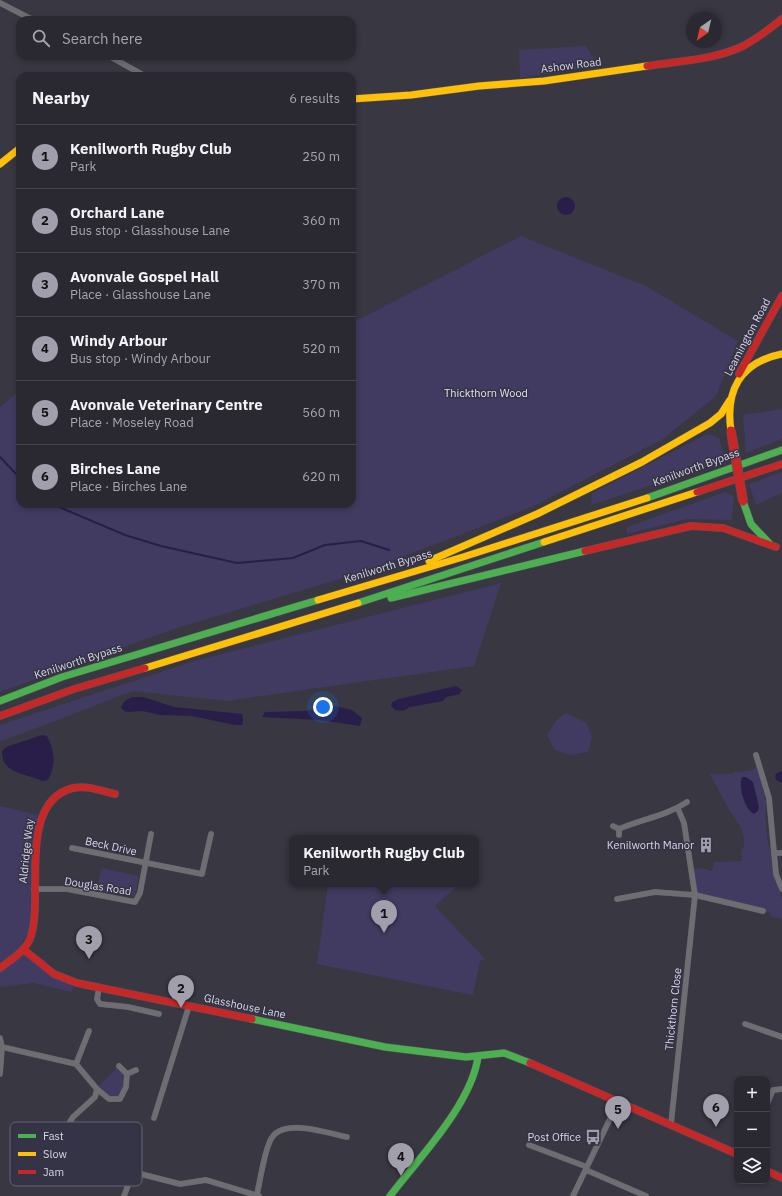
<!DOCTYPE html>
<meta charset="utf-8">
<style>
body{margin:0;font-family:"IBM Plex Sans",sans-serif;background:#32313a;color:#f1f3f6}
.controls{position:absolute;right:12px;bottom:12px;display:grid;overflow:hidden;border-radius:8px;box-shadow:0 2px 6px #0003}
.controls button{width:36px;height:36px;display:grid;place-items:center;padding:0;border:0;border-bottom:1px solid #46454d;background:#2a2932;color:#f1f3f6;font:20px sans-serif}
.compass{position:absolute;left:686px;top:12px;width:36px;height:36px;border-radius:50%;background:#2a2932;box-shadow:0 2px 6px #0003;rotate:214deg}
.you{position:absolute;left:323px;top:707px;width:14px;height:14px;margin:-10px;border:3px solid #fff;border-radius:50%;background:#1a73e8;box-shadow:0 0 0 6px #1a73e833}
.badge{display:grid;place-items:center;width:26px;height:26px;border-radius:50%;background:#a09fab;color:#111;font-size:13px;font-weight:700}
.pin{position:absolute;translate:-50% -33px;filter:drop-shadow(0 1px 2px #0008)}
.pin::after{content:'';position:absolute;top:21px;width:14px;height:12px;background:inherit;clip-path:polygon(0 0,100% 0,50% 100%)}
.popup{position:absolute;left:289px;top:835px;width:190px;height:52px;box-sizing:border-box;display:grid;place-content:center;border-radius:8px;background:#2a2932;filter:drop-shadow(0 1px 3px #0005);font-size:13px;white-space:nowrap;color:#a5a6ac}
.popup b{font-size:15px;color:#f1f3f6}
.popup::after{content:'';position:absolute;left:50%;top:100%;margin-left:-8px;border:8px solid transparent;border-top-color:#2a2932}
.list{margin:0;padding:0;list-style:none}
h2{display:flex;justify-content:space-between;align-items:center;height:52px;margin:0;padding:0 16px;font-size:17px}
h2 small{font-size:13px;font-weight:400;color:#a5a6ac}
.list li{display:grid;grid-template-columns:26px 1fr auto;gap:12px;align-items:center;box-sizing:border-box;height:64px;padding:0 16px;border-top:1px solid #46454d}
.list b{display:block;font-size:15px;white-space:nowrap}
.list p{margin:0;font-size:13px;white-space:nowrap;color:#a5a6ac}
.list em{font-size:13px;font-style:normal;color:#a5a6ac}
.icon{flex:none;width:22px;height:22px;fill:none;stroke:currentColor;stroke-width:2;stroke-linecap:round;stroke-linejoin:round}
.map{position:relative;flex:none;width:782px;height:1196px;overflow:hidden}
.search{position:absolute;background:#2a2932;box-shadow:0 2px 6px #0003;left:16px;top:16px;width:340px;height:44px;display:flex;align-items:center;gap:10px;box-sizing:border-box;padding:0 14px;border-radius:12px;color:#a5a6ac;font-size:15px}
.panel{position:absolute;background:#2a2932;box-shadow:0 2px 6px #0003;left:16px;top:72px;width:340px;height:436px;border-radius:12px}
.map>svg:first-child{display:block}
.green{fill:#413b61}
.water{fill:#281e49}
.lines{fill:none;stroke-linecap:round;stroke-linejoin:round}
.stream{stroke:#281e49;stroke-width:2}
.street-casing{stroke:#56555e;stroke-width:6}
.fast-casing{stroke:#56555e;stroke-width:8}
.slow-casing{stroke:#56555e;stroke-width:8}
.jam-casing{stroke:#56555e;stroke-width:8}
.street{stroke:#6e6d72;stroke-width:5.5}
.fast{stroke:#4caf50;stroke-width:7}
.slow{stroke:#ffc107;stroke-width:7}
.jam{stroke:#c62828;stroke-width:7}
.jam-bridge-casing{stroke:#56555e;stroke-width:10;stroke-linecap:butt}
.jam-bridge{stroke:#c62828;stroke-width:9}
.labels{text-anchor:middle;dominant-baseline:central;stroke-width:3;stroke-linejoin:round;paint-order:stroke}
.street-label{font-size:11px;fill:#d8d7e4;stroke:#353346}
.park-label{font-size:11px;fill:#e2e1f2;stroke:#353346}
.poi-label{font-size:11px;fill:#d8d7e4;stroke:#353346;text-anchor:end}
.key{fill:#353346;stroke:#666475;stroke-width:1}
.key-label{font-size:11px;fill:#d8d7e4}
</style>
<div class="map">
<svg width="782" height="1196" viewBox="0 0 782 1196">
<rect width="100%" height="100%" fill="#383742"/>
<g class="green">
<path d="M586 46 598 66 520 78 519 50Z"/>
<path d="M521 236 646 286 738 341 716 396 663 439 532 507 363 572 174 629 0 692V407L20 390V504H352V323Z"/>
<path d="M782 409V439L746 453 743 415Z"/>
<path d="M707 434 719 438 725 461 591 505 592 493Z"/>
<path d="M782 472V493L756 505 749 484Z"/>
<path d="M725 492 734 496 732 520 687 519 627 534V527Z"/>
<path d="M501 583 474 666 226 701 133 691 0 742V725L194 661Z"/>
<path d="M566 713 587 723 592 738 588 752 570 755 555 750 547 735 556 721Z"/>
<path d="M758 767 767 806 765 814 768 845 770 847 774 876 782 898V919L772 917 769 911 768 912 695 895 691 869 702 868 712 871 714 862 742 861 741 852 744 845V838L741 828 727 806 710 774H734L733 772 749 771Z"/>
<path d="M0 806 38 815 33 848 30 929 19 949 5 962 3 960 0 962Z"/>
<path d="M101 868 139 876 135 895 131 897 121 892 114 894 97 890Z"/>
<path d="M328 884H459L435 906 485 959 480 961 473 995 317 964Z"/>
<path d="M23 949 54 974 74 982 72 992 33 983 0 987V968Z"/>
<path d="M119 1066 127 1074 120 1099H109L96 1088Z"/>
</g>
<g class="water">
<circle cx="566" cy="206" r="9"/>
<path d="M456 686 462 690 460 694 446 697 443 701 410 707 403 711 395 710 391 706 392 702 399 699Z"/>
<path d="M133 697H143L174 707 242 714 243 720 242 725H235L192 716 160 715 143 711 126 712 121 708C123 701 127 699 133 697Z"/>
<path d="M336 706 352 710 362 718 360 726 320 720 262 717 265 712 305 711Z"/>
<path d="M42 735 47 736C55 751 56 766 48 780L42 781C26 773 1 774 2 751L6 747Z"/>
<path d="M782 771V783L776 780 775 776 777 773Z"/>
<path d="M742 777H746L753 782 759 807 758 811 754 814C745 810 738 787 742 777Z"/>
</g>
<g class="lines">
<g class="stream">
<path d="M0 457 20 478"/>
<path d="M52 504 125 535 161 546 237 563 293 558 325 545 361 541 389 550"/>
</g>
<defs>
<g id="street">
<path d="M0 3 33 20"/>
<path d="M109 56 145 76"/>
<path d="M756 755 769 798 776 874 782 889"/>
<path d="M613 826 619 829"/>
<path d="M619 835V829C642 819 666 816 687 802"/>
<path d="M72 848 202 874 211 834"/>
<path d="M775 853H782"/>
<path d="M34 889H67L135 902 140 893 151 834"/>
<path d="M617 899 655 892 695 895 763 911"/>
<path d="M99 988 97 999 100 1004 128 1007 159 1014"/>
<path d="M745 1024 782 1037"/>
<path d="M0 1038 2 1047 0 1074"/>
<path d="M2 1047 76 1064 97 1089 95 1097 73 1117 56 1144 24 1173"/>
<path d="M76 1064 89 1031"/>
<path d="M127 1074 136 1070"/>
<path d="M97 1089 109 1099H120L126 1087 127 1074 119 1066"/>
<path d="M767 1104 773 1090 782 1089"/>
<path d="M154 1118 189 1006"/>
<path d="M671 1124 695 895 684 823 678 809"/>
<path d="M56 1144 75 1160 99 1172"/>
<path d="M529 1145 587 1167"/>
<path d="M89 1168 94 1158"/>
<path d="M586 1170 646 1196"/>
<path d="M257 1194C261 1177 263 1157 270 1141 280 1116 327 1133 347 1137"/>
<path d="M124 1196 133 1172 180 1184 206 1180 259 1196"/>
<path d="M573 1196 619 1100"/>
</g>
<g id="fast">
<path d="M647 498 782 450"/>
<path d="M743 501 751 524 769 543"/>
<path d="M391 598 585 551"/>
<path d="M358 603 544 542"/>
<path d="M0 701 62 677 318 600"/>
<path d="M252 1019 385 1047 466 1057 504 1053 530 1063"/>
<path d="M390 1196C419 1158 471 1105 478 1057"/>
</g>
<g id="slow">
<path d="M352 99 411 95 479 86 544 81 647 66"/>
<path d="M0 164 20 148"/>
<path d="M731 431C725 391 740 362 782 354"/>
<path d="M544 542 697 492"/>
<path d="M429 561 537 514 642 462 710 423 721 414 730 400"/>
<path d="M318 600 463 557 647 498"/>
<path d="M145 668 358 603"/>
</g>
<g id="jam">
<path d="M647 66C678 61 712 60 741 47 756 40 769 29 782 19"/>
<path d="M739 374 782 296"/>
<path d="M697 492 782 464"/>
<path d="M585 551 691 526 723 528 776 547"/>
<path d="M0 716 74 689 145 668"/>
<path d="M23 949 54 974 77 983 252 1019"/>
<path d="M0 968C12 959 27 950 31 936 44 895 17 802 73 788 86 785 102 791 115 794"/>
<path d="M530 1063 737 1154"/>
<path d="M767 1171 782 1178"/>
</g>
</defs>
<use href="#street" class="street-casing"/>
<use href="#fast" class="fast-casing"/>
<use href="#slow" class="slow-casing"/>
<use href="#jam" class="jam-casing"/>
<use href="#street" class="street"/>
<use href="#fast" class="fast"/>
<use href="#slow" class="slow"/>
<use href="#jam" class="jam"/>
<defs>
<path id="jam-bridge" d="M731 431 743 501"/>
</defs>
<use href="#jam-bridge" class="jam-bridge-casing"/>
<use href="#jam-bridge" class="jam-bridge"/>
</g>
<defs>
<symbol id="building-bare" viewBox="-9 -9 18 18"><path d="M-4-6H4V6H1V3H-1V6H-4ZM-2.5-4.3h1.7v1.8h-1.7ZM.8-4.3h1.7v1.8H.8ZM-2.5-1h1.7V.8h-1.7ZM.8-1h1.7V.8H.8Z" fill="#a09fab" stroke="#353346" stroke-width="2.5" paint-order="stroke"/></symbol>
<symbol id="bus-bare" viewBox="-9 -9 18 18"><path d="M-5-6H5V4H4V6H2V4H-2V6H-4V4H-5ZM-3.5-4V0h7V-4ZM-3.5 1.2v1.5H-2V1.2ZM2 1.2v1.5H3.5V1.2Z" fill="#a09fab" stroke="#353346" stroke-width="2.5" paint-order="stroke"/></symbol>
</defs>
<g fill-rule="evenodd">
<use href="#building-bare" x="695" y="834" width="22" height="22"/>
<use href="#bus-bare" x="582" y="1126" width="22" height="22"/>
</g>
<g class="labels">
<g class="street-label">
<text transform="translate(571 65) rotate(-7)">Ashow Road</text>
<text transform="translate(747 337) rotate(-62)">Leamington Road</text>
<text transform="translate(696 467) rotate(-20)">Kenilworth Bypass</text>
<text transform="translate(388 566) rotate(-17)">Kenilworth Bypass</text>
<text transform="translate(78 661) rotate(-18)">Kenilworth Bypass</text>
<text transform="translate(111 846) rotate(12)">Beck Drive</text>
<text transform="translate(26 851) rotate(-84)">Aldridge Way</text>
<text transform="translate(98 886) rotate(9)">Douglas Road</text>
<text transform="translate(245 1006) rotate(12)">Glasshouse Lane</text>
<text transform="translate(673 1009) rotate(-84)">Thickthorn Close</text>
</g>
<g class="park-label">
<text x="486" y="393">Thickthorn Wood</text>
</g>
<g class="poi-label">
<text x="694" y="845">Kenilworth Manor</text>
<text x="581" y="1137">Post Office</text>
</g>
</g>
<rect x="10" y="1122" width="132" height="64" rx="6" class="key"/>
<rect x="18" y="1134" width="18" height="4" fill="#4caf50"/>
<rect x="18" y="1152" width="18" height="4" fill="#ffc107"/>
<rect x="18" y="1170" width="18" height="4" fill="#c62828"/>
<g class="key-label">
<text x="43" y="1140">Fast</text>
<text x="43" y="1158">Slow</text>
<text x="43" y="1176">Jam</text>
</g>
</svg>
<div class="controls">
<button>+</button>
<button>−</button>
<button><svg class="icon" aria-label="layers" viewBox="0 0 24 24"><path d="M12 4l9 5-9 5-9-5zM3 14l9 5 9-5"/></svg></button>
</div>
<svg class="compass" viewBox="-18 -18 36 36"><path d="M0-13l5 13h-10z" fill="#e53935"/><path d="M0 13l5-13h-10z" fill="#a5a6ac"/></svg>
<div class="you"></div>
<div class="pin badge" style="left:384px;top:933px">1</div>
<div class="popup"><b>Kenilworth Rugby Club</b>Park</div>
<div class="pin badge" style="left:181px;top:1008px">2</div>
<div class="pin badge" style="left:89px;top:959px">3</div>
<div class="pin badge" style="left:401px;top:1176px">4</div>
<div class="pin badge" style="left:618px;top:1129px">5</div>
<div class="pin badge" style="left:716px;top:1127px">6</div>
<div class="search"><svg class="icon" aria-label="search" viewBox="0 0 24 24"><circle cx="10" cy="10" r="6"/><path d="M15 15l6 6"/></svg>Search here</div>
<section class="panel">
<h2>Nearby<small>6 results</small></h2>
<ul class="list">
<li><span class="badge">1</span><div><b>Kenilworth Rugby Club</b><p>Park</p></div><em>250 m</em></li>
<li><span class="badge">2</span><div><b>Orchard Lane</b><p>Bus stop · Glasshouse Lane</p></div><em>360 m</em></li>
<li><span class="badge">3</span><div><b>Avonvale Gospel Hall</b><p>Place · Glasshouse Lane</p></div><em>370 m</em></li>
<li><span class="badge">4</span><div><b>Windy Arbour</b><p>Bus stop · Windy Arbour</p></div><em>520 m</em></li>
<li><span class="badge">5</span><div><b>Avonvale Veterinary Centre</b><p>Place · Moseley Road</p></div><em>560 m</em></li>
<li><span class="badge">6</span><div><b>Birches Lane</b><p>Place · Birches Lane</p></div><em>620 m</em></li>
</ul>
</section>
</div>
